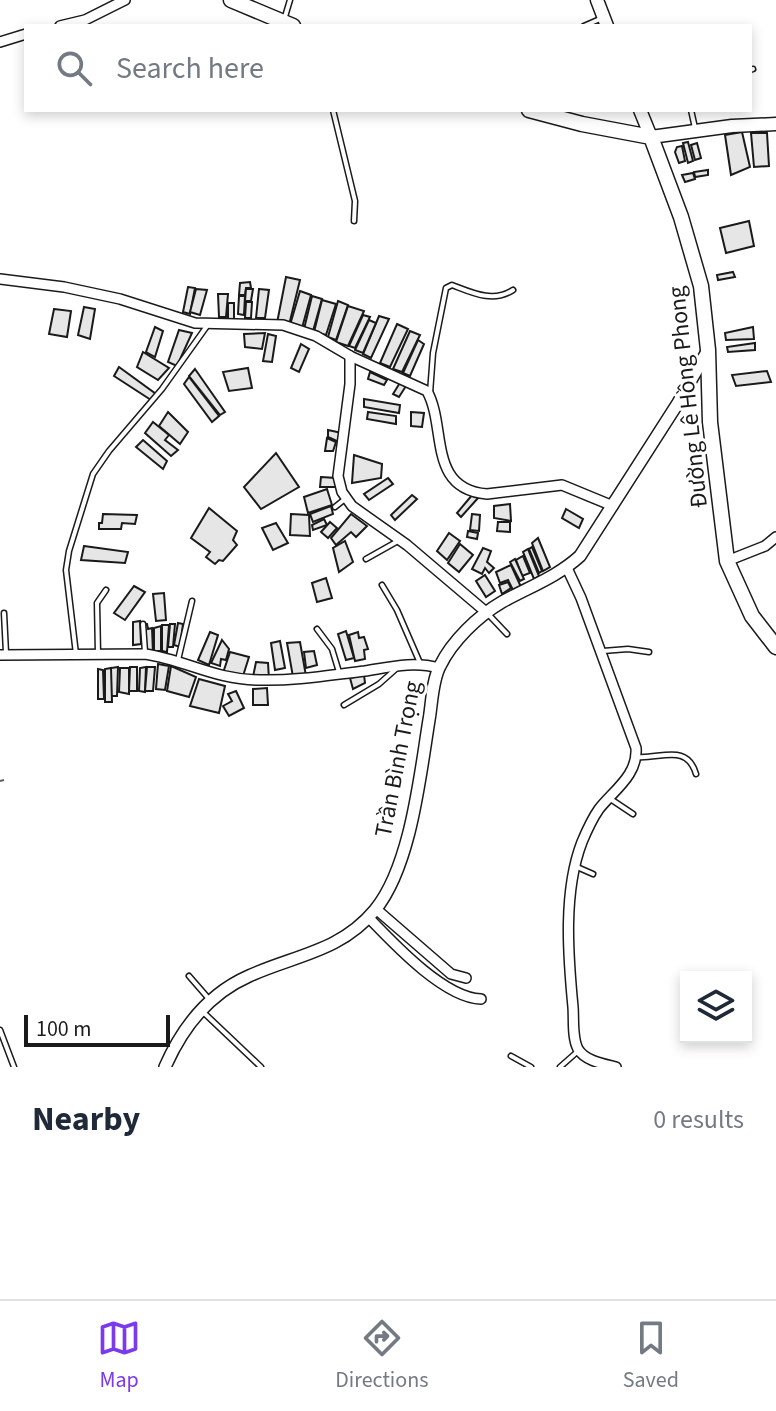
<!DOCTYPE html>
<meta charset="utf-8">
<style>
body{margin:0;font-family:"Source Sans 3",sans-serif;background:#f2f2f3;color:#1f2937}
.controls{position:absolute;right:24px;bottom:24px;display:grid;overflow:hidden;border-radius:0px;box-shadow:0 4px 12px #0003}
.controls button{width:72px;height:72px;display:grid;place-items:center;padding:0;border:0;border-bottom:2px solid #e0e1e3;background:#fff;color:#1f2937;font:40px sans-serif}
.scale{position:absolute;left:24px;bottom:20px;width:146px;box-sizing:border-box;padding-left:8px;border:4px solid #1a1a1a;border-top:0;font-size:22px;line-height:28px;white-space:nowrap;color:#1a1a1a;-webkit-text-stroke:6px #fff;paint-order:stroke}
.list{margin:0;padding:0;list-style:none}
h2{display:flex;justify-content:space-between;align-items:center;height:104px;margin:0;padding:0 32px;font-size:34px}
h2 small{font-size:26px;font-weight:400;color:#747a83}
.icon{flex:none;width:44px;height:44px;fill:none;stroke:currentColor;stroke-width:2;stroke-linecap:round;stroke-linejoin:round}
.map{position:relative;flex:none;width:776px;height:1067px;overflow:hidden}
.search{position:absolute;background:#fff;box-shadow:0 4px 12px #0003;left:24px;right:24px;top:24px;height:88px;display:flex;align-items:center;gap:20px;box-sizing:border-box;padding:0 28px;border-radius:0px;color:#747a83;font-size:30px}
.sheet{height:232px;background:#fff}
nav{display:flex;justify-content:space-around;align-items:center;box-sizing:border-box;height:112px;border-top:2px solid #e0e1e3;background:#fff;font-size:22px;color:#747a83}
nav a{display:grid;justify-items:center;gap:4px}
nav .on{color:#7c3aed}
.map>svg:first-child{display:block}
.building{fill:#e6e6e6;stroke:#1a1a1a;stroke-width:2}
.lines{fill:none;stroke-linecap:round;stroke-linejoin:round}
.service-casing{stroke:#1a1a1a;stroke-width:7}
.minor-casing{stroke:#1a1a1a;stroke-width:12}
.tertiary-casing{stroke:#1a1a1a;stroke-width:14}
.secondary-casing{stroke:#1a1a1a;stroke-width:15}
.primary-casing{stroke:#1a1a1a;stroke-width:17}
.path{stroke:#5f5f5f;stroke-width:2;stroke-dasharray:6 4;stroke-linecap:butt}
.service{stroke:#fff;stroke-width:4}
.minor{stroke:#fff;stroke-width:9}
.tertiary{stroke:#fff;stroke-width:11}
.secondary{stroke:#fff;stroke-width:12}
.primary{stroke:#fff;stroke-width:14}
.labels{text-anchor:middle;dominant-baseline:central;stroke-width:6;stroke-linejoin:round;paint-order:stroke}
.street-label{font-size:24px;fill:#1a1a1a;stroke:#fff}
</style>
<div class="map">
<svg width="776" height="1067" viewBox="0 0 776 1067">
<rect width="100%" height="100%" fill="#fff"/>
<g class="building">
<path d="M742 132 750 167 731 175 725 135Z"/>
<path d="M751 133H767L769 166 754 167Z"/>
<path d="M688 142 693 161 688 163 683 143Z"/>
<path d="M697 143 701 158 695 160 691 145Z"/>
<path d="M682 146 685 161 679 163 675 152 677 147Z"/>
<path d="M708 170V175L695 177 694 172Z"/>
<path d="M693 173 695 179 685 182 682 175Z"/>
<path d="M749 221 754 246 726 253 720 228Z"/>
<path d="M733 272 735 277 718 280 717 275Z"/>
<path d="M286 277 300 280 289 325 277 323Z"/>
<path d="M250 282 251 288H246L245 295H239L240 283Z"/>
<path d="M188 287 195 288 190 314 183 312Z"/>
<path d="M196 289 207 290 200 315 190 312Z"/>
<path d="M246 289H253L251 301H245Z"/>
<path d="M259 289 269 290 265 318H256Z"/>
<path d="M300 291 311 295 302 328 290 325Z"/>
<path d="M218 294H228L226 317H219Z"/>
<path d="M239 296H245L244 315 238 314Z"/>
<path d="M312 296 322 299 313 331 304 329Z"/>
<path d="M322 300 336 304 326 335 314 332Z"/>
<path d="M338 301 348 305 336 340 328 337Z"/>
<path d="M246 302H252L251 318H245Z"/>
<path d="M228 303H234V323L228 322Z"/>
<path d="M348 306 364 311 348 346 336 342Z"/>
<path d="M84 307 95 309 90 339 78 335Z"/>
<path d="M54 309 71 311 67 337 49 334Z"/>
<path d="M363 315 370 317 355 348 349 346Z"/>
<path d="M379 316 389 319 371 358 363 354Z"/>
<path d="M369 320 376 323 363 353 355 350Z"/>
<path d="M397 324 408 329 390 367 380 363Z"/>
<path d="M155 327 163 331 155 357 146 352Z"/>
<path d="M753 327 754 339 726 340 725 333Z"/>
<path d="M179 330 192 333 177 366 168 362Z"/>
<path d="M410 331 420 335 402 372 393 369Z"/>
<path d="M265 333 262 349 245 347 244 334Z"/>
<path d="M268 334 276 336 272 362 263 361Z"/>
<path d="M418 340 424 344 410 376 403 373Z"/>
<path d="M755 343V350L728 352 727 347Z"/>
<path d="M301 344 309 349 299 372 291 368Z"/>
<path d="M143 352 169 368 158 380 137 367Z"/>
<path d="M119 367 156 394 151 400 114 376Z"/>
<path d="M248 368 252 388 229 391 223 372Z"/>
<path d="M195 369 225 412 220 415 189 376Z"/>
<path d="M767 371 771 382 736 386 732 375Z"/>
<path d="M370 372 387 380 384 385 368 379Z"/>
<path d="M189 377 219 416 212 422 184 384Z"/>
<path d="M401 381 406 386 399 397 393 394Z"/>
<path d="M364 399 400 405 399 413 364 407Z"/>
<path d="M168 412 188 432 180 444 159 426Z"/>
<path d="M368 412 396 416V424L367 419Z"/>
<path d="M411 412 424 413 422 427 411 426Z"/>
<path d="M153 422 169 435 165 440 178 450 171 456 145 433Z"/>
<path d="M328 430 342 433 339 442 328 437Z"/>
<path d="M327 438 336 442 333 451H325Z"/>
<path d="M143 440 167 461 163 469 136 447Z"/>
<path d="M276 453 299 487 261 509 244 487Z"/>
<path d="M354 455 382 464 381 478 352 483Z"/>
<path d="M321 477 336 478V487H320Z"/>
<path d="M388 478 393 484 369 500 364 494Z"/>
<path d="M327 489 332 505 308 513 304 497Z"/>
<path d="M473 494 478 498 461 517 457 513Z"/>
<path d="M412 495 417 499 395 520 391 515Z"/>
<path d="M510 504 511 521 494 518V506Z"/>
<path d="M331 506 333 514 313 522 310 514Z"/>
<path d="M209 508 237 531 233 540 237 545 223 561 219 560 215 564 206 557 210 552 191 538Z"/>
<path d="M566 509 583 519 579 528 562 518Z"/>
<path d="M103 514 137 515 135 524 122 523 121 529H99V523H102Z"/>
<path d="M291 514 309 515 310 536 290 535Z"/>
<path d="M351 514 367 526 356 537 351 532 336 545 331 538Z"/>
<path d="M472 514 480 515 479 531 470 530Z"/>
<path d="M324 519 327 525 313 530 312 525Z"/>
<path d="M330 522 337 528 328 538 321 532Z"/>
<path d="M498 522H510V532L497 531Z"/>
<path d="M276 523 288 543 273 550 262 528Z"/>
<path d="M468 531 478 533 477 539 467 537Z"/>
<path d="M449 533 460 541 447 560 437 551Z"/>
<path d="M538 538 550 567 543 571 532 543Z"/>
<path d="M345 541 353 562 339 572 333 548Z"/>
<path d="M460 544 473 555 459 572 448 563Z"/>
<path d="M84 546 128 552 125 563 81 560Z"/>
<path d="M532 547 542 571 539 573 529 549Z"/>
<path d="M483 548 491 551 487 562 494 568 489 573 485 568 482 574 472 569Z"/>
<path d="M528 549 539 576 534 579 523 552Z"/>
<path d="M523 556 530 573 522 576 516 560Z"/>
<path d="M515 559 524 579 520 581 510 562Z"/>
<path d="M511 565 521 587 513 590 508 580 500 583 496 572Z"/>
<path d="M485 575 495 591 486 597 476 581Z"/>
<path d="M326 578 332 598 317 602 312 583Z"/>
<path d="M508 582 511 588 502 594 499 585Z"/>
<path d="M134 586 145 592 125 620 114 613Z"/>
<path d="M164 593 166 620 156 621 153 594Z"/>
<path d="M140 621 141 644 133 645V622Z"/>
<path d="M178 623 183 624 180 647 174 645Z"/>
<path d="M143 624H147L148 629 152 628 153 653H146Z"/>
<path d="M170 624H175L173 647H168Z"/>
<path d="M162 625H169L167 652 162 651Z"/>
<path d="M161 626V651H154V628Z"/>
<path d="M346 631 354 658 346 660 338 634Z"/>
<path d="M210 632 218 635 209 665 198 660Z"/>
<path d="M358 632 359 638 364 637 368 649 364 650 365 659 355 661 349 635Z"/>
<path d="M222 640 229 649 226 660 221 659 220 666 211 663Z"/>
<path d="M280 641 285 668 275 670 271 643Z"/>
<path d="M300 642 306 676 293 677 287 643Z"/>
<path d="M314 651 317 665 306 668 304 652Z"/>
<path d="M230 652 249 657 243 676 223 673Z"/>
<path d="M256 662 268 663 269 679 253 677Z"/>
<path d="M158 664 169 666 165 690 156 689Z"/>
<path d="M171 666 196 677 189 697 167 691Z"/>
<path d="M118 667 117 696H111V668Z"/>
<path d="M130 667H137V691H129Z"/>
<path d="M146 667 145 692 139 691 140 668Z"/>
<path d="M147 667H155L153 691H145Z"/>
<path d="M111 668 112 702H105V669Z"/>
<path d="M120 668H129V694L119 692Z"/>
<path d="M98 669 103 670 104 699H98Z"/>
<path d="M364 675 365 683 353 689 350 678Z"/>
<path d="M199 679 225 686 219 713 190 706Z"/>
<path d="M267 688 268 705H253V689Z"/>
<path d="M236 691 244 708 229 716 223 706 232 701 228 694Z"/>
</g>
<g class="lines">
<defs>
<g id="service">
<path d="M284 20 290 0"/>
<path d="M584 26 600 19"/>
<path d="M750 70 753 69"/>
<path d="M333 110 355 201 354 221"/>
<path d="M691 110 695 128"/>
<path d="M430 393 433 353 446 288 452 285C473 293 493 303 513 290"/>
<path d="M335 507 345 499"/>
<path d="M366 559 398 541"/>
<path d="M382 585 397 610 420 663"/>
<path d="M4 613 6 653"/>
<path d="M489 615 507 634"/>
<path d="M143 624 145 652"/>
<path d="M317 629 332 649 339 672"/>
<path d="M603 651 628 649 649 652"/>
<path d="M76 654 66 570 69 551 93 474 109 451 162 389 207 326"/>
<path d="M98 654 97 603 106 590"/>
<path d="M178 660 192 601"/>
<path d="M344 705 379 684 397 668"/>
<path d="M637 757C661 759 687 743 696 774"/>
<path d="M609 798 633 814"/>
<path d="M577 867 593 874"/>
<path d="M189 976 209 999"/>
<path d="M202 1011 261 1067"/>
<path d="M0 1030 14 1067"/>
<path d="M511 1056 531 1067"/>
<path d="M560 1067 577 1052"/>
</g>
<g id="minor">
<path d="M60 26 85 20 125 0"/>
<path d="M0 42 26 34"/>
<path d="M0 279 64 287 120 299 195 323 283 325 316 336 350 356 427 391C447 427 427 489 487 494L562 485 613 506"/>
<path d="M350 356V384L338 476 342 492 352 506 407 545 486 612"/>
<path d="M727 561 765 546 776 537"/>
<path d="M567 568 581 598 636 748C638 775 614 790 599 809 592 819 587 830 582 842 563 891 568 955 573 1007 574 1020 572 1038 578 1049 585 1061 604 1064 616 1067"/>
<path d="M0 655 145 654C186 660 215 680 260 680 295 681 330 675 365 671 390 667 414 661 439 668"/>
<path d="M376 909 451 974 466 978"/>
<path d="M368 917C393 943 444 998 481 999"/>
</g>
<path id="tertiary" d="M165 1067C182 1028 208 994 249 976 295 955 340 952 375 910 411 866 420 775 429 720 432 703 432 681 440 666 452 641 478 616 502 602 529 587 557 577 580 556L678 403 708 350"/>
<g id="secondary">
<path d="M597 0 607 26"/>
<path d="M640 110 651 137 732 126 776 124"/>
</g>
<g id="primary">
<path d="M231 0 293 26"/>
<path d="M529 110 582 124 651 137 681 217 701 286 708 350 710 422 727 561 752 616 776 647"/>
</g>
</defs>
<use href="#service" class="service-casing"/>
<use href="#minor" class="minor-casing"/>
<use href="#tertiary" class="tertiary-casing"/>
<use href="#secondary" class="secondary-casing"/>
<use href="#primary" class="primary-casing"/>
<path class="path" d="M0 781 4 780"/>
<use href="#service" class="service"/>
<use href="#minor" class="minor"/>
<use href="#tertiary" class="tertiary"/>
<use href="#secondary" class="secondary"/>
<use href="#primary" class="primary"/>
</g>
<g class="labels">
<g class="street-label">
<text transform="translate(688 397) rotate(-96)">Đường Lê Hồng Phong</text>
<text transform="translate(398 759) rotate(-79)">Trần Bình Trọng</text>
</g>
</g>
</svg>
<div class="controls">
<button><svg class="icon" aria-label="layers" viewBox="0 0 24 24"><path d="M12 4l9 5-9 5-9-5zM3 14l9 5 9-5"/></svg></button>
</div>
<div class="scale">100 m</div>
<div class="search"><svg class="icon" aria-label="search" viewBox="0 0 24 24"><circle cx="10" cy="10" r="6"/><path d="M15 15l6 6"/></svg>Search here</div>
</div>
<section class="sheet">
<h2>Nearby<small>0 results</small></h2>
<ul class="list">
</ul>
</section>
<nav>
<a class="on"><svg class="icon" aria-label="map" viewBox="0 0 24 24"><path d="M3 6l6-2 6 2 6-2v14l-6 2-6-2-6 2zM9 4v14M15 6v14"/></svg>Map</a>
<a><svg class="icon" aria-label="directions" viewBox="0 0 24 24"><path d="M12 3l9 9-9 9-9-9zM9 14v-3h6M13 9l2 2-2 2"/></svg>Directions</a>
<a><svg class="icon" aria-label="saved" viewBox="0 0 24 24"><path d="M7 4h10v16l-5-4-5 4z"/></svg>Saved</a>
</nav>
